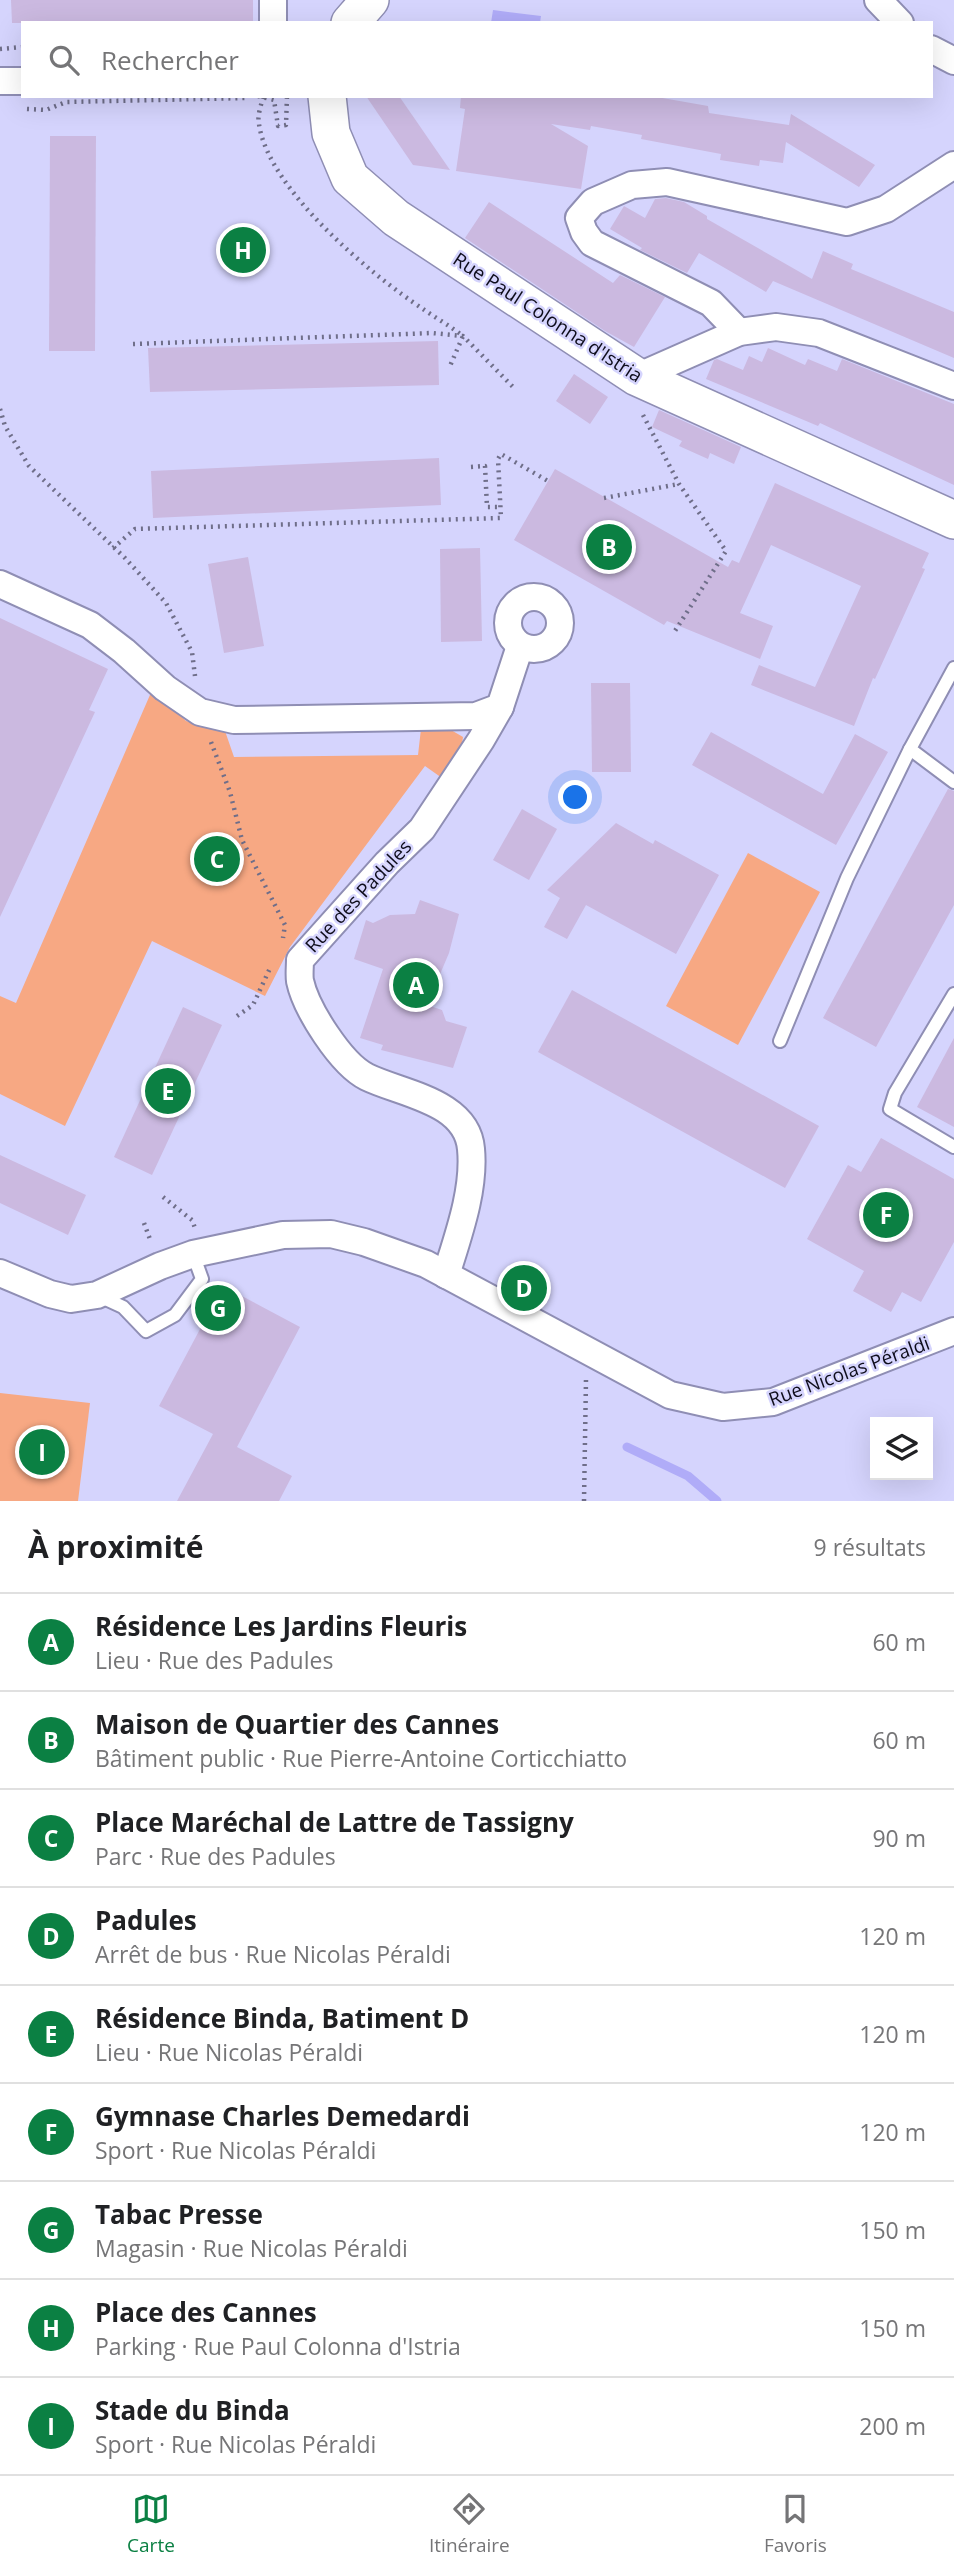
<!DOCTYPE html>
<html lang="fr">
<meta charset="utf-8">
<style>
body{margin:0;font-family:"Open Sans",sans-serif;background:#f6f6f6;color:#202124}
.controls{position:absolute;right:21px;bottom:21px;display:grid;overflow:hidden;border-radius:0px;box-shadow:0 7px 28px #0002}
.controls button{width:63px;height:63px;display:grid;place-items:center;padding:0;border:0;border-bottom:2px solid #e0e0e0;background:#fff;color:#202124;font:35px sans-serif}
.you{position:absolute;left:576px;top:798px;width:24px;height:24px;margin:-18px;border:5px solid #fff;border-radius:50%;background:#1a73e8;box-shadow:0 0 0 10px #1a73e833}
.badge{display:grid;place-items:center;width:46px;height:46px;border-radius:50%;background:#0b8043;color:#fff;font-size:23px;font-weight:700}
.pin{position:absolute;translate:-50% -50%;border:4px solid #fff;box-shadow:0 2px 7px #0006}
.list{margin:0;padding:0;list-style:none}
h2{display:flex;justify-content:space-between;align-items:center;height:91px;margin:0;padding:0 28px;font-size:30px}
h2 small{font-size:23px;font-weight:400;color:#757577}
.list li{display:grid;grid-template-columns:46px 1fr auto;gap:21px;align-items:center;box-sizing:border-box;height:98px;padding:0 28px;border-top:2px solid #e0e0e0}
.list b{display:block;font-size:26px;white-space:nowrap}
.list p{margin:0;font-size:23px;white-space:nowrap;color:#757577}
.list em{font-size:23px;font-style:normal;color:#757577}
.icon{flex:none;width:38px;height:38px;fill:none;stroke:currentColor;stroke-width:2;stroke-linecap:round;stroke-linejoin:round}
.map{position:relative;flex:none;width:954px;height:1501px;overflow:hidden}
.search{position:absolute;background:#fff;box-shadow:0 7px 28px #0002;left:21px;right:21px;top:21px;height:77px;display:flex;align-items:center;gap:18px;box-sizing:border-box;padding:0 24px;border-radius:0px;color:#757577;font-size:26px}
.sheet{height:973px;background:#fff}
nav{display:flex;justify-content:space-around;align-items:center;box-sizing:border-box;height:98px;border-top:2px solid #e0e0e0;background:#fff;font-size:19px;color:#757577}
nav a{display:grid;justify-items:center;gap:4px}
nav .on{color:#0b8043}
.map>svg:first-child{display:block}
.green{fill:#f7a883}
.water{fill:#b0acf8}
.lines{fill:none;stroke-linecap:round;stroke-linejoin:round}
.stream{stroke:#b0acf8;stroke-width:9}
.building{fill:#cbb9e0}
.lane-casing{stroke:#8f8eb4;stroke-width:16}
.street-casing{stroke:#8f8eb4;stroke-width:30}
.secondary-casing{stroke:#8f8eb4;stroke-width:40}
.path{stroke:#6f6e89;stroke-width:4.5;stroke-dasharray:2 5;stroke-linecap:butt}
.lane{stroke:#fff;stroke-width:12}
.street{stroke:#fff;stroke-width:26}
.secondary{stroke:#fff;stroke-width:37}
.labels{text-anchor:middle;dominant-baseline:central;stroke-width:5;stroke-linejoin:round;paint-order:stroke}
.street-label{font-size:19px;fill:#0e0d1b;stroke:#d5d4fd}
</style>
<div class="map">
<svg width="954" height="1501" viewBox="0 0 954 1501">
<rect width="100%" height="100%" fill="#d5d4fd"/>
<g class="green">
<path d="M153 688 186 721 225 731 234 757 418 755 421 729 451 730 463 737 461 750 442 778 425 766 290 947 265 996 152 941 65 1126 0 1094V996L16 1003Z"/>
<path d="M748 853 820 892 738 1045 666 1006Z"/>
<path d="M0 1393 90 1403 78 1501H0Z"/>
</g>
<path class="water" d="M493 10 541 16 540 23H491Z"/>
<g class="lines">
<path class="stream" d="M627 1447 688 1476 717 1501"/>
</g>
<g class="building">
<path d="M11 0H253V23H12Z"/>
<path d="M366 96H399L450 170 413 165Z"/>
<path d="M461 96H651L708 106 709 113 789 125 791 114 875 165 859 187 786 142 783 163 760 160 759 166 720 160 721 154 641 139 642 135 591 126 590 130 551 124 588 146 581 189 456 171 465 109 460 108Z"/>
<path d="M50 136H96L95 351H49Z"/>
<path d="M666 198 684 202 707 216V219L812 279 823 251 853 264 851 269 954 312V358L773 281 766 292 699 253 687 273 640 250 642 248 610 229 624 206 645 218 655 199Z"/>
<path d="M489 202 613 283 620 275 665 297 634 347 605 331 465 238Z"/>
<path d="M438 341 439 385 150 392 148 348Z"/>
<path d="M768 348 805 365 808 359 837 371 842 359 954 404V485L820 423 818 426 706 379 714 360 717 359 743 370 749 356 762 362Z"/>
<path d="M574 374 608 397 590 424 556 401Z"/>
<path d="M659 410 741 447 734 464 710 453 708 459 679 446 682 441 652 427Z"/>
<path d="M439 458 441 505 153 518 151 471Z"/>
<path d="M555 469 728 567 732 560 739 563 775 483 929 553 922 568 925 569 875 679 873 678 854 726 751 685 759 665 815 687 861 586 771 545 740 613 773 626 760 659 667 621 664 625 514 540Z"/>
<path d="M480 548 482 641 441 642 440 549Z"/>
<path d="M248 557 264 646 224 653 208 564Z"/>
<path d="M0 618 108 669 89 710 95 712 0 917Z"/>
<path d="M591 683H630L631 772H592Z"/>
<path d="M711 732 823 794 855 734 888 752 836 845 692 765Z"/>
<path d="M948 789 954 791V905L876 1047 823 1018Z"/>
<path d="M522 809 557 829 529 880 493 860Z"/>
<path d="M616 823 653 844 655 840 719 875 676 954 586 905 567 939 544 927 560 898 547 890Z"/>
<path d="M420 900 459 914 449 953 427 1005 442 1010 446 1021 467 1027 453 1068 381 1050 383 1045 360 1038 383 969 354 959 366 920 373 923 390 915 415 914Z"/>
<path d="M572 990 819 1126 785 1188 538 1052Z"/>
<path d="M183 1007 222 1025 152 1175 114 1157Z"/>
<path d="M954 1038V1127L917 1107Z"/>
<path d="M881 1138 954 1179V1242L921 1302 902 1292 891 1312 853 1291 864 1271 807 1239 848 1165 861 1172Z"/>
<path d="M0 1155 86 1195 68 1235 0 1203Z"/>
<path d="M223 1286 300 1327 237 1447 292 1476 279 1501H177L213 1434 159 1406Z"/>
</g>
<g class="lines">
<defs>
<g id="lane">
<path d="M954 668 910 749 954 782"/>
<path d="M954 994 895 1093 890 1109 954 1147"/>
<path d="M780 1041 847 878 910 749"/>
<path d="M97 1295 123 1307 146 1331 175 1315 202 1279 193 1254"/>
</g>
<g id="street">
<path d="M273 0V23"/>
<path d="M878 0 900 23"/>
<path d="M931 49 954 61"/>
<path d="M0 81H23"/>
<path d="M739 332 711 303 592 243 584 232 579 218 593 202 632 185 667 182 847 222 886 209 954 165"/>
<path d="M637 377 739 332 776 327 819 333 954 386"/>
<path d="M0 584 90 625 124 651 165 688 200 712 234 720 476 716 500 707 520 646"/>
<circle cx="534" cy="623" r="26"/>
<path d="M0 1273 50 1294 71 1299 97 1295 160 1266 193 1254 283 1235 331 1234 364 1242 426 1264 670 1395 723 1407 773 1402 954 1331"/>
<path d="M446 1275C458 1236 475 1190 471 1149 467 1101 402 1094 367 1077 341 1064 306 1009 300 981 299 975 300 966 300 960L387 863 422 829 481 740 500 707"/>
</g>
<g id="secondary">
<path d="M350 23 370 0"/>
<path d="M327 96 331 133 350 178 396 218 637 377 954 520"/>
</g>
</defs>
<use href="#lane" class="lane-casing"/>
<use href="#street" class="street-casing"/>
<use href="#secondary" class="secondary-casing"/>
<g class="path">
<path d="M0 49 23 47"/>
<path d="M258 96 274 100 278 126 286 125 287 96"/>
<path d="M263 97C261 106 257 116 259 124 268 189 370 274 423 309 436 318 450 326 463 336L450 366"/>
<path d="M27 109 46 110 66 102 246 98 247 96"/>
<path d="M133 344 432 333 463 336 516 390"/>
<path d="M0 409 5 426 29 466 125 558 166 603 192 652 195 676"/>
<path d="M643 415 679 484 726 551 673 634"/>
<path d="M471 467 485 466 487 507H500"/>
<path d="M604 498 679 484"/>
<path d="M113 548 135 529 501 518 498 459 501 454 548 481"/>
<path d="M211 742 230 792 242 840 285 925 283 938"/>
<path d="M237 1016 253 1005 271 966"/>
<path d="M163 1197 192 1220 195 1228"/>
<path d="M144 1223 151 1242"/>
<path d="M584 1501 586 1379"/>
</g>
<use href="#lane" class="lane"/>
<use href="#street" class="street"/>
<use href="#secondary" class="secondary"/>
</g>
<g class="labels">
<g class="street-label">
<text transform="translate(548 317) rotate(33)">Rue Paul Colonna d'Istria</text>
<text transform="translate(358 896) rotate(-47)">Rue des Padules</text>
<text transform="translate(849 1371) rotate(-20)">Rue Nicolas Péraldi</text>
</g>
</g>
</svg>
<div class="controls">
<button><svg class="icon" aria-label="layers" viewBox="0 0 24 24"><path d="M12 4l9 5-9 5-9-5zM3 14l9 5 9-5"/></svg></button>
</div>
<div class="you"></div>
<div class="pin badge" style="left:416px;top:985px">A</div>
<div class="pin badge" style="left:609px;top:547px">B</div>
<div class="pin badge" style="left:217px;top:859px">C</div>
<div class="pin badge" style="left:524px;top:1288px">D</div>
<div class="pin badge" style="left:168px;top:1091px">E</div>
<div class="pin badge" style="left:886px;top:1215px">F</div>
<div class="pin badge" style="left:218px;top:1308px">G</div>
<div class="pin badge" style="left:243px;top:250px">H</div>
<div class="pin badge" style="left:42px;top:1452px">I</div>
<div class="search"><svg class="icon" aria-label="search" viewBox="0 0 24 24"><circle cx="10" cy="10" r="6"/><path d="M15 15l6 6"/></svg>Rechercher</div>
</div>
<section class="sheet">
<h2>À proximité<small>9 résultats</small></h2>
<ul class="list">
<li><span class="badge">A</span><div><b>Résidence Les Jardins Fleuris</b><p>Lieu · Rue des Padules</p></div><em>60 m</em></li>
<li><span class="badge">B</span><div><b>Maison de Quartier des Cannes</b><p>Bâtiment public · Rue Pierre-Antoine Corticchiatto</p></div><em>60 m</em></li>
<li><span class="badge">C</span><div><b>Place Maréchal de Lattre de Tassigny</b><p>Parc · Rue des Padules</p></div><em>90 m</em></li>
<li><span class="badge">D</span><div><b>Padules</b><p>Arrêt de bus · Rue Nicolas Péraldi</p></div><em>120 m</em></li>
<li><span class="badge">E</span><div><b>Résidence Binda, Batiment D</b><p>Lieu · Rue Nicolas Péraldi</p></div><em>120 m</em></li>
<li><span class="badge">F</span><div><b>Gymnase Charles Demedardi</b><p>Sport · Rue Nicolas Péraldi</p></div><em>120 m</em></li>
<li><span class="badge">G</span><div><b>Tabac Presse</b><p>Magasin · Rue Nicolas Péraldi</p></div><em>150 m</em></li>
<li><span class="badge">H</span><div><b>Place des Cannes</b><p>Parking · Rue Paul Colonna d'Istria</p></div><em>150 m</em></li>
<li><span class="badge">I</span><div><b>Stade du Binda</b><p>Sport · Rue Nicolas Péraldi</p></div><em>200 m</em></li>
</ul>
</section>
<nav>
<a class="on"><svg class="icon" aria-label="map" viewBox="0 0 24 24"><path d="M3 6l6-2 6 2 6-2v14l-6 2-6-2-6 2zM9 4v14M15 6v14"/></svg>Carte</a>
<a><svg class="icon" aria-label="directions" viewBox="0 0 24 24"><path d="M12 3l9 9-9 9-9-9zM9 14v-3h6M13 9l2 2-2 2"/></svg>Itinéraire</a>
<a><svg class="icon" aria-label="saved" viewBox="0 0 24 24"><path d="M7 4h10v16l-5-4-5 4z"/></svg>Favoris</a>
</nav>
